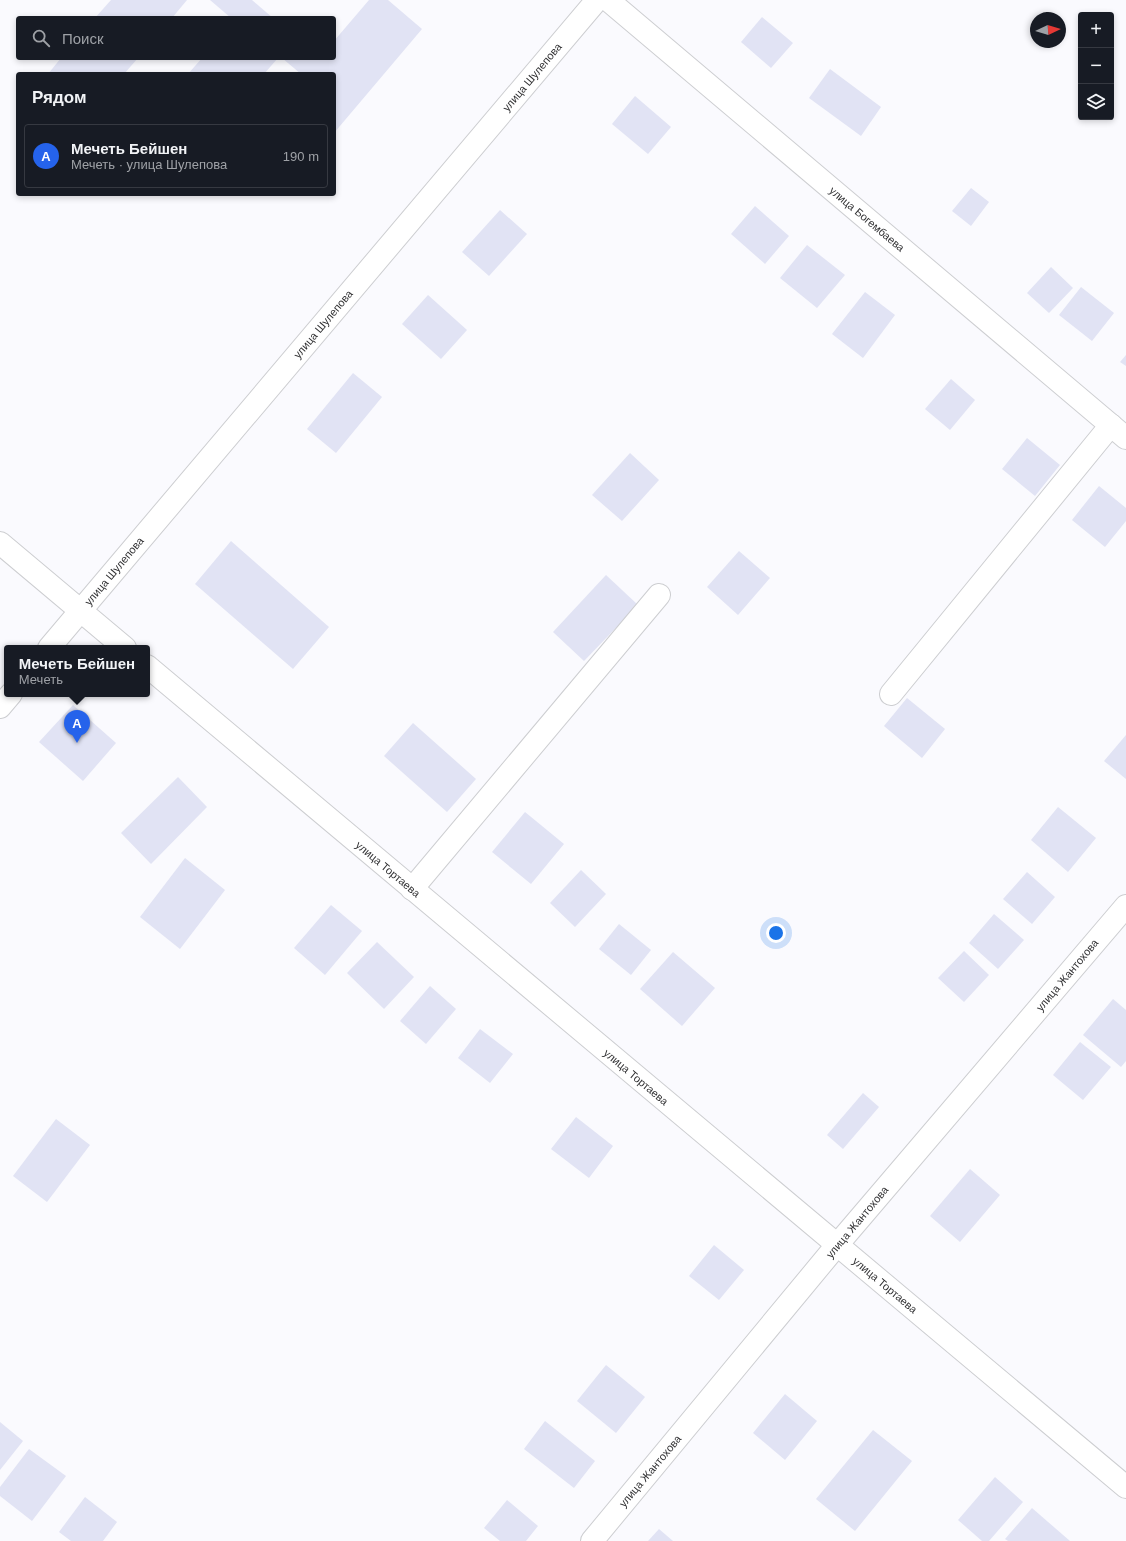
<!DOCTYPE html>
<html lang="ru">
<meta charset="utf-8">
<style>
body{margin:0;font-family:Helvetica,sans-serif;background:#242831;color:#f1f3f6}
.controls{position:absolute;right:12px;top:12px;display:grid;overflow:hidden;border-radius:4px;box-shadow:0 2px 6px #0003}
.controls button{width:36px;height:36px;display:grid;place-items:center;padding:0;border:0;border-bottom:1px solid #363941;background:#171b24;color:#f1f3f6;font:20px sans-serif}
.compass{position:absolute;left:1030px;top:12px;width:36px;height:36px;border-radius:50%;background:#171b24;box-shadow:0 2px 6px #0003;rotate:86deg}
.you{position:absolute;left:776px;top:933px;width:14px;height:14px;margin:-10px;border:3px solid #fff;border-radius:50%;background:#1a73e8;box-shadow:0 0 0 6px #1a73e833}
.badge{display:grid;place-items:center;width:26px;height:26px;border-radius:50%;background:#2563eb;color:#fff;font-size:13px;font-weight:700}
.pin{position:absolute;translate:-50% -33px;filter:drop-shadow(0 1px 2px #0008)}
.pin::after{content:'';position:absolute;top:21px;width:14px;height:12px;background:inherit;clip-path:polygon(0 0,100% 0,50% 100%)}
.popup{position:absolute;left:4px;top:645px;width:146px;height:52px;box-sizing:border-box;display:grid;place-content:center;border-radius:4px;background:#171b24;filter:drop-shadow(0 1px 3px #0005);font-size:13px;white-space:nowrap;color:#9ea1a6}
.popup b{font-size:15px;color:#f1f3f6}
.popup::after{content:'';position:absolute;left:50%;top:100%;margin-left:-8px;border:8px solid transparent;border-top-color:#171b24}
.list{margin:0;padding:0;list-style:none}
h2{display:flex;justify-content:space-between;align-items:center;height:52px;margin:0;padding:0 16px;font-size:17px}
h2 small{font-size:13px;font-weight:400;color:#9ea1a6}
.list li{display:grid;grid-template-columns:26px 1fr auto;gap:12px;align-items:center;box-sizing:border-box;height:64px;margin:0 8px 8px;padding:0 8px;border:1px solid #363941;border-radius:4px}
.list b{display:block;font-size:15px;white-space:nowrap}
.list p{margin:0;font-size:13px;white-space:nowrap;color:#9ea1a6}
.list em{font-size:13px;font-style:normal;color:#9ea1a6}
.icon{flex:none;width:22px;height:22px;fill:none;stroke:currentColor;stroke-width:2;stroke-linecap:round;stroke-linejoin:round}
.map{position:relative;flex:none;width:1126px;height:1541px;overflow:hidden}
.search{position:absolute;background:#171b24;box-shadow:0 2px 6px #0003;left:16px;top:16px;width:320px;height:44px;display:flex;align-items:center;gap:10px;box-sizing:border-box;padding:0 14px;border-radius:4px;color:#9ea1a6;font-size:15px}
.panel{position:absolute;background:#171b24;box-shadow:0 2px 6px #0003;left:16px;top:72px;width:320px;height:124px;border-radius:4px}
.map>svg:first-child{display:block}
.building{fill:#e1e3f4}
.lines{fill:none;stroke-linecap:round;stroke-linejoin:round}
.minor-casing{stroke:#cdced1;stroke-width:24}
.minor{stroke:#fff;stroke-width:22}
.labels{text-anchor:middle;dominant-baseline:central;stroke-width:3;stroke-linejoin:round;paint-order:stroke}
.street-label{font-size:11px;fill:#303032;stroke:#fff}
</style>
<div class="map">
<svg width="1126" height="1541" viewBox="0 0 1126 1541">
<rect width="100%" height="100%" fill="#fafafe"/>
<g class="building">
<path d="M111 0H187L172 18H95Z"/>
<path d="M210 0H252L273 18H231Z"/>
<path d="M369 0H388L422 29 334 133V74H301L282 58H334V41Z"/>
<path d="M762 17 793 43 771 68 741 42Z"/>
<path d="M61 58H138L124 74H48Z"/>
<path d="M202 58H278L264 74H188Z"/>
<path d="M830 69 881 107 861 136 809 98Z"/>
<path d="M635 96 671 127 648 154 612 124Z"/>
<path d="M971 188 989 202 971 226 952 211Z"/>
<path d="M755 206 789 236 765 264 731 234Z"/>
<path d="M500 210 527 234 489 276 462 252Z"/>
<path d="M807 245 845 275 817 308 780 278Z"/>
<path d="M1051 267 1073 288 1049 313 1027 293Z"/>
<path d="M1081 287 1114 313 1092 341 1059 315Z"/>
<path d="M865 292 895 315 863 358 832 334Z"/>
<path d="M428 295 467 330 441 359 402 324Z"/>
<path d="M1126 355V366L1120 362Z"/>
<path d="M353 373 382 397 336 453 307 429Z"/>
<path d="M951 379 975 400 950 430 925 409Z"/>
<path d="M1027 438 1060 465 1035 496 1002 469Z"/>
<path d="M630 453 659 480 622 521 592 495Z"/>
<path d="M1099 486 1126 508V521L1105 547 1072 520Z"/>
<path d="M231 541 329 627 293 669 195 584Z"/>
<path d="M739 551 770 578 738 615 707 587Z"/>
<path d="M606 575 638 605 584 661 553 632Z"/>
<path d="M907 698 945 729 922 758 884 726Z"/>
<path d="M73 705 116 743 83 781 39 742Z"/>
<path d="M413 723 476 779 447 812 384 756Z"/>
<path d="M1126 735V779L1104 761Z"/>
<path d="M178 777 207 807 151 864 121 833Z"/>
<path d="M1058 807 1096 838 1068 872 1031 840Z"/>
<path d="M525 812 564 844 531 884 492 852Z"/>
<path d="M185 858 225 890 180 949 140 917Z"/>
<path d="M581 870 606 894 575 927 550 903Z"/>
<path d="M1027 872 1055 897 1032 924 1003 899Z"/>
<path d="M331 905 362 931 325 975 294 948Z"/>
<path d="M994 914 1024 940 998 969 969 943Z"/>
<path d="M619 924 651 950 631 975 599 949Z"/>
<path d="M377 942 414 977 384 1009 347 973Z"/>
<path d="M964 951 989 975 964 1002 938 978Z"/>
<path d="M673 952 715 988 682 1026 640 989Z"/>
<path d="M430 986 456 1009 426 1044 400 1021Z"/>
<path d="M1113 999 1126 1010V1061L1121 1067 1083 1035Z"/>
<path d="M480 1029 513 1054 490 1083 458 1058Z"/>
<path d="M1080 1042 1111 1067 1083 1100 1053 1075Z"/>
<path d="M863 1093 879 1107 843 1149 827 1135Z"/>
<path d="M576 1117 613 1146 589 1178 551 1149Z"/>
<path d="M56 1119 90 1145 47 1202 13 1176Z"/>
<path d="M970 1169 1000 1195 960 1242 930 1216Z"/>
<path d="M714 1245 744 1270 719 1300 689 1276Z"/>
<path d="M606 1365 645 1397 616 1433 577 1401Z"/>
<path d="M785 1394 817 1421 785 1460 753 1433Z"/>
<path d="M545 1421 595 1461 574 1488 524 1449Z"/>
<path d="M0 1422 23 1441 0 1470Z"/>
<path d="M873 1430 912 1461 855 1531 816 1499Z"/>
<path d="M29 1449 66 1476 32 1521 0 1496V1487Z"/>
<path d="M995 1477 1023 1502 989 1541H982L958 1520Z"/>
<path d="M85 1497 117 1522 103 1541H71L59 1532Z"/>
<path d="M507 1500 538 1526 526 1541H500L484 1528Z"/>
<path d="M1032 1508 1070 1541H1008L1005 1539Z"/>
<path d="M659 1529 673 1541H648Z"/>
</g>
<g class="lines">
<defs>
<g id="minor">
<path d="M608 0 1126 438"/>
<path d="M0 543 125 648"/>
<path d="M49 648 597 0"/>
<path d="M147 666 1126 1487"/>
<path d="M891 694 1111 425"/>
<path d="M0 707 11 694"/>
<path d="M412 889 659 595"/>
<path d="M592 1541 837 1245 1126 906"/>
</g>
</defs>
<use href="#minor" class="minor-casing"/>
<use href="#minor" class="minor"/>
</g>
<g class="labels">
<g class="street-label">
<text transform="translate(532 77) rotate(-50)">улица Шулепова</text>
<text transform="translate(867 219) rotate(40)">улица Богембаева</text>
<text transform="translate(323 324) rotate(-50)">улица Шулепова</text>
<text transform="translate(114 571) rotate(-50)">улица Шулепова</text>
<text transform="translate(388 869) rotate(40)">улица Тортаева</text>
<text transform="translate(1067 975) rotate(-50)">улица Жантохова</text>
<text transform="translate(636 1077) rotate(40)">улица Тортаева</text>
<text transform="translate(857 1222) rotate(-50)">улица Жантохова</text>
<text transform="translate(885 1285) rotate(40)">улица Тортаева</text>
<text transform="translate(650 1471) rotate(-50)">улица Жантохова</text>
</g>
</g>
</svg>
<div class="controls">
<button>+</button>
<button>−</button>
<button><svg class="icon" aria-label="layers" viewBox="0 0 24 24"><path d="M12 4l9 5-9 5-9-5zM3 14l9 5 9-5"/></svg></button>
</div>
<svg class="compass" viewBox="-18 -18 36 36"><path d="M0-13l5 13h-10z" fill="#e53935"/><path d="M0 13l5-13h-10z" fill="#9ea1a6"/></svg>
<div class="you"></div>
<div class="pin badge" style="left:77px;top:743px">A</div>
<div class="popup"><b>Мечеть Бейшен</b>Мечеть</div>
<div class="search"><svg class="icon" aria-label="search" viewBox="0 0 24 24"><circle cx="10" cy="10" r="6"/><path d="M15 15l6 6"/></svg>Поиск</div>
<section class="panel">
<h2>Рядом<small></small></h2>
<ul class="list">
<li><span class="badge">A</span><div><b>Мечеть Бейшен</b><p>Мечеть · улица Шулепова</p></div><em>190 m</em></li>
</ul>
</section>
</div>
